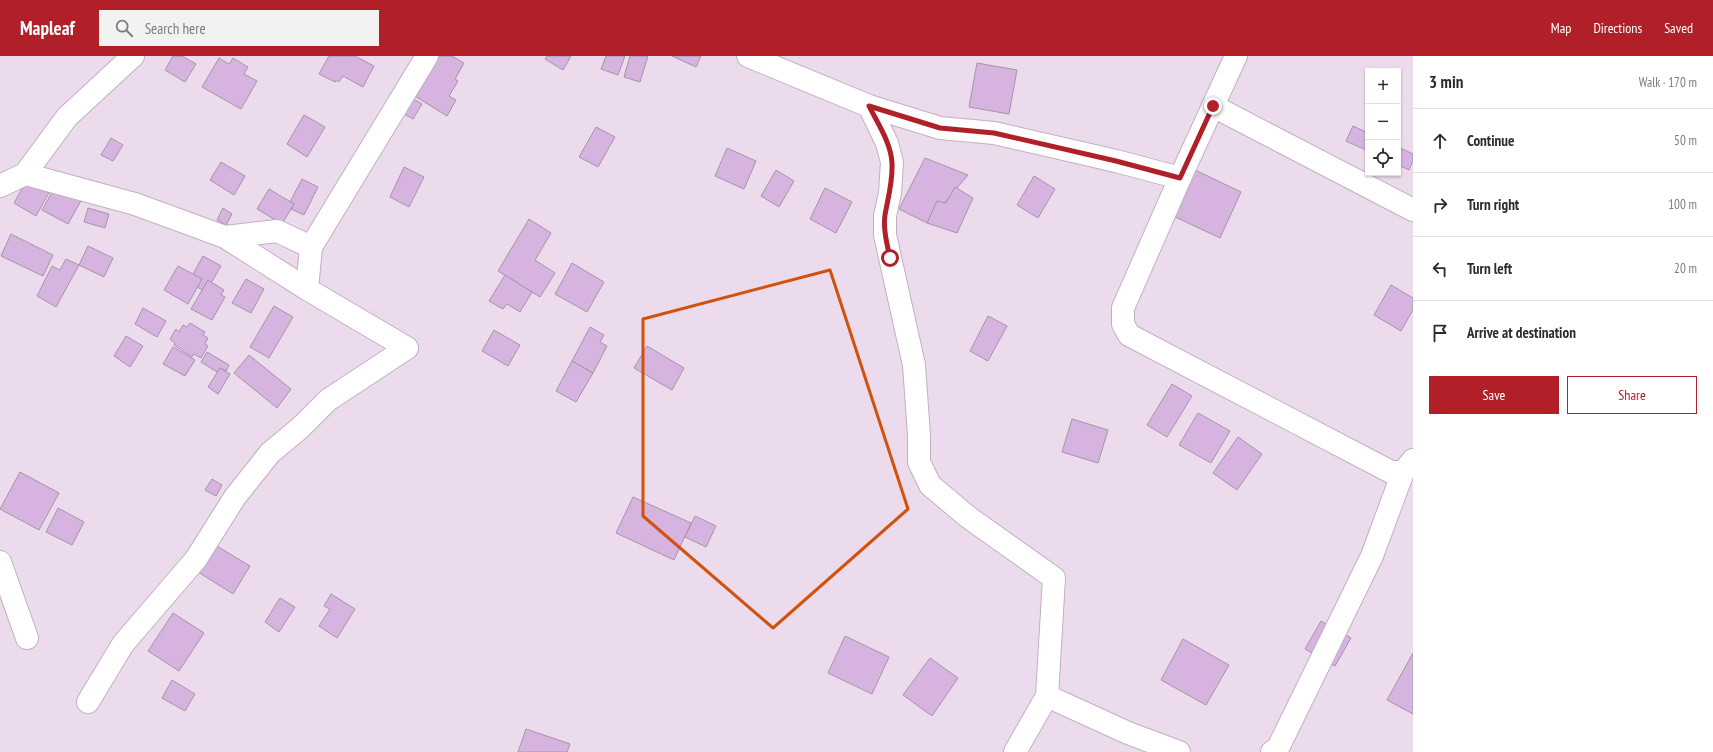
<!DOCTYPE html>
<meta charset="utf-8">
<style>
body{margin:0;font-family:"PT Sans Narrow",sans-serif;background:#f2f2f3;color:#2b2b33}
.controls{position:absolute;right:12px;top:12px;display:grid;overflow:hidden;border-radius:0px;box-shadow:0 1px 3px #0004}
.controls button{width:36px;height:36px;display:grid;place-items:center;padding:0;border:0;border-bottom:1px solid #e1e1e2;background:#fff;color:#2b2b33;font:20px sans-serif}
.stop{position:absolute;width:12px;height:12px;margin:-9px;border:3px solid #b11f29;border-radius:50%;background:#fff}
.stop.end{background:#b11f29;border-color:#fff;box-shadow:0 1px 4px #0008}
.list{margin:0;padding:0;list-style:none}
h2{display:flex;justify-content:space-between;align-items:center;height:52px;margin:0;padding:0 16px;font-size:17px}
h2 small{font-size:13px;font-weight:400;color:#7c7c81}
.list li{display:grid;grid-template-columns:26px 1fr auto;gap:12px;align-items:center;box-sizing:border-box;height:64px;padding:0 16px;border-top:1px solid #e1e1e2}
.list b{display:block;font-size:15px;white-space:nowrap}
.list em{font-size:13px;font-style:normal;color:#7c7c81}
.actions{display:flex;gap:8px;padding:12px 16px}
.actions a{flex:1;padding:9px 0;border:1px solid #b11f29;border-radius:0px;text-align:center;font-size:14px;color:#b11f29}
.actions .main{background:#b11f29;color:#fff}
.icon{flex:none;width:22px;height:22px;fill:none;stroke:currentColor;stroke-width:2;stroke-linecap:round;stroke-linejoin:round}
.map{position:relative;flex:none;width:1413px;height:696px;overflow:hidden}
header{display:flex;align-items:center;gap:24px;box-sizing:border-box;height:56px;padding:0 20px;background:#b11f29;color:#fff}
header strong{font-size:19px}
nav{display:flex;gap:22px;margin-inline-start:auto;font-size:14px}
.search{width:280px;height:36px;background:#f2f2f3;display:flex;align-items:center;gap:10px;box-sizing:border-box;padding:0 14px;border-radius:0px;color:#7c7c81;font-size:15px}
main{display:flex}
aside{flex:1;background:#fff}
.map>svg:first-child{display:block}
.building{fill:#d7b3e0;stroke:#a396a7}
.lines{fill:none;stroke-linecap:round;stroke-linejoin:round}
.minor-casing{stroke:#c1b0c1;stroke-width:24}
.secondary-casing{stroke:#c1b0c1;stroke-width:24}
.minor{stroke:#fff;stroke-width:22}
.secondary{stroke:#fff;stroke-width:22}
.route{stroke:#b11f29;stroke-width:5}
.marked{fill:none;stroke:#d2510c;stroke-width:3;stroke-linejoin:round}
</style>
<header>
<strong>Mapleaf</strong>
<div class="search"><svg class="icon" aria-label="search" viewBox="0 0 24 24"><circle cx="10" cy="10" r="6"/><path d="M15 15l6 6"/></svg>Search here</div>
<nav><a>Map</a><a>Directions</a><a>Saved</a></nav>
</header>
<main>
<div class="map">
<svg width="1413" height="696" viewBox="0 0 1413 696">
<rect width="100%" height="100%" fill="#ecdbec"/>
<g class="building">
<path d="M173 0H182L196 8 185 26 165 14Z"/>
<path d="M329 0H355L374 10 363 31 343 20 339 26 336 24 335 26 319 18Z"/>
<path d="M425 0H452L464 7 455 23 458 25 449 40 456 44 447 60 405 34Z"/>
<path d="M547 0H571L563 14 545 3Z"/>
<path d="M606 0H625L618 19 601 13Z"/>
<path d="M630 0H648L640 26 624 21Z"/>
<path d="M672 0H701L696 11Z"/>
<path d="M219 2 229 8 233 2 248 11 244 18 257 25 241 53 202 31Z"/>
<path d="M977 7 1017 14 1009 58 969 51Z"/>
<path d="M401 36 422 48 413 63 392 51Z"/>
<path d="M304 59 325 71 307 101 287 88Z"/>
<path d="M1353 70 1368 77V95L1346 85Z"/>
<path d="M596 71 615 81 598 111 579 101Z"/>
<path d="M111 82 123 89 113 105 101 99Z"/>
<path d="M1398 91 1413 98V105L1409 114 1398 109Z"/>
<path d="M727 92 756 105 744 133 715 120Z"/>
<path d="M925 102 968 119 927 167 899 153Z"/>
<path d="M221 106 245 120 234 139 210 124Z"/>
<path d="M404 111 424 121 409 151 390 141Z"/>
<path d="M1193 113 1241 136 1220 182 1171 159Z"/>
<path d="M776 114 794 125 779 151 761 140Z"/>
<path d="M1034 120 1055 133 1038 162 1017 149Z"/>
<path d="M302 123 318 131 304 159 291 153 294 148 290 146Z"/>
<path d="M26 125 49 137 36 160 14 147Z"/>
<path d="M955 131 973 142 957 177 927 167 937 145 946 147Z"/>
<path d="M825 132 852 146 836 177 810 163Z"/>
<path d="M54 133 82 143 68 168 42 154Z"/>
<path d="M269 133 294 148 282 168 257 153Z"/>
<path d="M88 152 109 158 105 172 84 166Z"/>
<path d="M223 152 232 158 226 169 217 164Z"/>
<path d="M529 163 551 177 535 204 555 217 540 241 498 215Z"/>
<path d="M11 178 53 199 43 220 1 200Z"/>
<path d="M88 190 113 202 104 221 79 209Z"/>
<path d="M203 200 221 210 211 227 208 224 202 234 197 231 202 223 193 218Z"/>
<path d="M66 203 79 209 56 251 37 240 52 210 60 214Z"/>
<path d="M572 207 604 226 587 256 555 238Z"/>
<path d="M178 210 202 223 188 248 164 234Z"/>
<path d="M505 219 532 236 520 256 507 248 503 253 489 245Z"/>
<path d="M246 223 264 233 251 257 232 247Z"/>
<path d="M208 224 224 234 221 239 225 241 212 264 191 253Z"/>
<path d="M1391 229 1413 242V254L1401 275 1374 259Z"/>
<path d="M274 250 293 261 269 302 250 291Z"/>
<path d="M143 252 166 265 157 281 135 268Z"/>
<path d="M988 260 1007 270 988 305 970 295Z"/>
<path d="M190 267 205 276 203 279 208 282 205 288 208 290 201 302 194 298 192 301 174 289 175 287 170 283 176 273 179 276 183 269 187 271Z"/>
<path d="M590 271 604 279 600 286 607 290 593 317 572 305Z"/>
<path d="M494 274 520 289 508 310 482 295Z"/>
<path d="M126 280 143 290 130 311 114 300Z"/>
<path d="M647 290 684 312 672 334 634 312Z"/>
<path d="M173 291 195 304 185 320 163 308Z"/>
<path d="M207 296 229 309 226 315 220 312 217 316 201 306Z"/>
<path d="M249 299 291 333 277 352 234 317Z"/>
<path d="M572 305 593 317 576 346 556 335Z"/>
<path d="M220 312 230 318 218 338 208 331Z"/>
<path d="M1172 328 1192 340 1167 381 1147 369Z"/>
<path d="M1198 357 1230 375 1211 407 1179 389Z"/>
<path d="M1072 363 1108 374 1098 407 1062 396Z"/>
<path d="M1238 381 1262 398 1237 434 1213 417Z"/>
<path d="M20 416 59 437 39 474 0 453Z"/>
<path d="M212 423 222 429 216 440 205 434Z"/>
<path d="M633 441 691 467 674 504 616 477Z"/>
<path d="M58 452 84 466 72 489 46 476Z"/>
<path d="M695 460 716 470 706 491 685 481Z"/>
<path d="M215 489 250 510 233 538 198 516Z"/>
<path d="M331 538 355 553 337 582 319 570 330 553 324 550Z"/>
<path d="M280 542 295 551 279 576 265 566Z"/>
<path d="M173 557 204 577 179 615 148 595Z"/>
<path d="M1321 565 1351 582 1335 610 1305 593Z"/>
<path d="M845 580 889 601 872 638 828 617Z"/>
<path d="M1183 583 1229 609 1206 649 1161 624Z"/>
<path d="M1413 597V658L1387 644Z"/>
<path d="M930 602 958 622 932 660 903 639Z"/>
<path d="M172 624 195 638 185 655 162 642Z"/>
<path d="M526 673 570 688 567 696H518Z"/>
</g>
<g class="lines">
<defs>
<g id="minor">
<path d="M748 0 869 50 940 72 994 77 1116 105 1180 122"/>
<path d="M1236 0 1180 122 1123 252V268L1129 279 1391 416H1403"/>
<path d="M869 50 887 87 892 106 890 137 885 160V179L914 309 919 379V406L930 429 968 461 1054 522 1047 640 1015 696"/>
<path d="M1213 50 1413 154"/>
<path d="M25 118 135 148 225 181 307 233"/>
<path d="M0 130 25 118 67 61 133 0"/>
<path d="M0 506 27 582"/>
<path d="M1047 640 1128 677 1179 696"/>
<path d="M88 646 123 588 196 503 235 441 270 397 300 372 328 344 407 292 307 233 311 191 427 0"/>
<path d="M1272 696 1278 692 1372 500 1403 416 1413 404"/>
</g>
<path id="secondary" d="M225 181 277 175 311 191"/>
</defs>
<use href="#minor" class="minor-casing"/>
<use href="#secondary" class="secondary-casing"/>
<use href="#minor" class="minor"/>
<use href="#secondary" class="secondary"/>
</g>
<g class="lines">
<path class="route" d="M890 202C887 188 883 173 885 159 888 142 893 125 892 107 891 87 878 68 869 50L940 72 994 77 1116 105 1180 122 1213 50"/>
</g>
<path class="marked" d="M830 214 908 453 773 572 643 460V263Z"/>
</svg>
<div class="controls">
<button>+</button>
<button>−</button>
<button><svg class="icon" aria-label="locate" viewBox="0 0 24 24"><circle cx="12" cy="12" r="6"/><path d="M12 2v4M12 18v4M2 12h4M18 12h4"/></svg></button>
</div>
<div class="stop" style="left:890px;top:202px"></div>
<div class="stop end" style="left:1213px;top:50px"></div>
</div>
<aside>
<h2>3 min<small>Walk · 170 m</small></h2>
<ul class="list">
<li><svg class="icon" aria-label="ahead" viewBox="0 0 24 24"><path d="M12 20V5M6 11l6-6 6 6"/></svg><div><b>Continue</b></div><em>50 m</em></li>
<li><svg class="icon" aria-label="right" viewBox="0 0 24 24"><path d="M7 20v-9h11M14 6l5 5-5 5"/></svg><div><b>Turn right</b></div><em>100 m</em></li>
<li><svg class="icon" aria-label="left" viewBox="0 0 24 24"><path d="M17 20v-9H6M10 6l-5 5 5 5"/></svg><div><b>Turn left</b></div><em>20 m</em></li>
<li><svg class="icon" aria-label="arrive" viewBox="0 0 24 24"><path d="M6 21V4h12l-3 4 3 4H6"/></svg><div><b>Arrive at destination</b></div></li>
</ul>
<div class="actions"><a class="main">Save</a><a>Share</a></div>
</aside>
</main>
